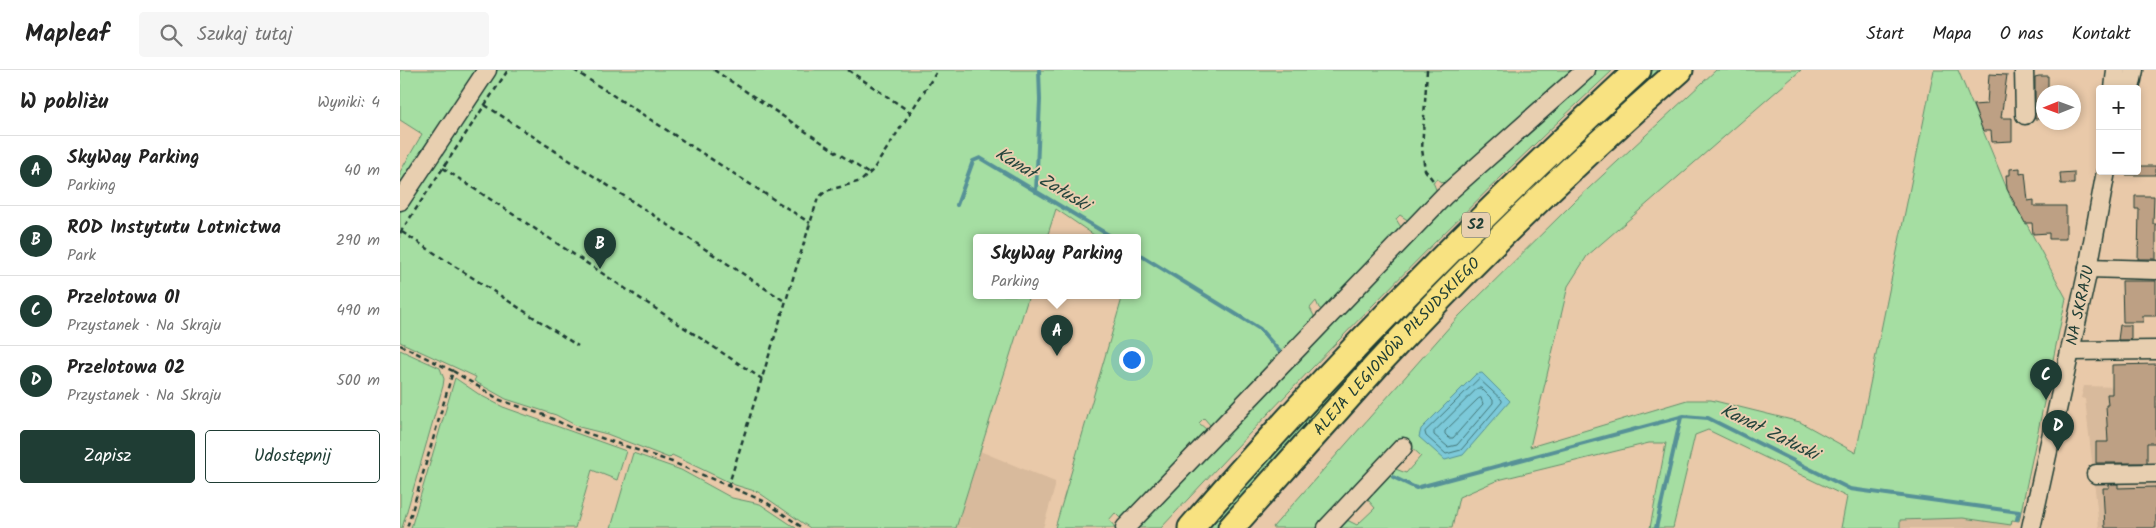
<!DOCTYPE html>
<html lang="pl">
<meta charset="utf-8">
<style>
body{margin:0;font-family:Kalam,sans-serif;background:#f6f6f6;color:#222}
.controls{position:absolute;right:15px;top:15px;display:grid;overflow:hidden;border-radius:5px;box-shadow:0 2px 8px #0003}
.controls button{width:45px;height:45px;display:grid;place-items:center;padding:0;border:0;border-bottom:1px solid #e0e0e0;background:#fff;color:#222;font:25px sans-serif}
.compass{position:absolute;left:1636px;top:15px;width:45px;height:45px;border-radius:50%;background:#fff;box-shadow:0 2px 8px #0003;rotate:269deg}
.you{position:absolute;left:731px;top:289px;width:18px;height:18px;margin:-12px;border:4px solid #fff;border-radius:50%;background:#1a73e8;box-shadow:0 0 0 8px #1a73e833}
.badge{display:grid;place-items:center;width:32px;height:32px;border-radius:50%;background:#1f3d34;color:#fff;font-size:16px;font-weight:700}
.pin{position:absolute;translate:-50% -41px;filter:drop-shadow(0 1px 2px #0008)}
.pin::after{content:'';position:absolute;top:26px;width:18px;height:15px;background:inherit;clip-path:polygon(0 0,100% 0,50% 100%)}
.popup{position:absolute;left:573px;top:164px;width:168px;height:65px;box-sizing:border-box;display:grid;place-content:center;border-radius:5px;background:#fff;filter:drop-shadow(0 1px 4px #0005);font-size:16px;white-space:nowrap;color:#767676}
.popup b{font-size:19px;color:#222}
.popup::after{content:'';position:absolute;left:50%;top:100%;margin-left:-10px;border:10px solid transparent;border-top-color:#fff}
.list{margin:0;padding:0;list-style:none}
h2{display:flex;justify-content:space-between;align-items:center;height:65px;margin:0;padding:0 20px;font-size:21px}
h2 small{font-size:16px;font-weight:400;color:#767676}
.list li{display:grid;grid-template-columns:32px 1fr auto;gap:15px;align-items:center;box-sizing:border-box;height:70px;padding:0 20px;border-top:1px solid #e0e0e0}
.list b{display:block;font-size:19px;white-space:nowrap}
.list p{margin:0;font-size:16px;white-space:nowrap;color:#767676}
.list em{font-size:16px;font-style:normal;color:#767676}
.actions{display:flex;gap:10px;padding:15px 20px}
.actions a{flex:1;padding:11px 0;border:1px solid #1f3d34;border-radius:5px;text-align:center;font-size:18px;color:#1f3d34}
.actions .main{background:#1f3d34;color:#fff}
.icon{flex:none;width:28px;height:28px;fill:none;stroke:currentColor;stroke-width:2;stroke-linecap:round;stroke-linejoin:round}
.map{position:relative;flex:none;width:1756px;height:458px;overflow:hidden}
header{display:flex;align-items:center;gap:30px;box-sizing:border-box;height:70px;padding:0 25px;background:#fff;border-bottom:1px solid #e0e0e0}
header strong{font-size:24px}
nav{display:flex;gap:28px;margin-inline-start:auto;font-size:18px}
.search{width:350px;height:45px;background:#f6f6f6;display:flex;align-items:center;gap:12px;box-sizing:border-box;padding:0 18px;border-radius:5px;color:#767676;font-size:19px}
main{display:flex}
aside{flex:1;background:#fff}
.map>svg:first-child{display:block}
.built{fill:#d8ba9c}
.green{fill:#a5dea2;stroke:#628e6b}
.water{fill:#7bc9d9;stroke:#569197}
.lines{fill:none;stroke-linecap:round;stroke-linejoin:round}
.shore{stroke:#447576;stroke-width:1}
.stream{stroke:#569197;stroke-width:4}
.building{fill:#bda084;stroke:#1f3d34}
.minor-casing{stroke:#1f3d34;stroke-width:21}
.highway-casing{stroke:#1f3d34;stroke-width:29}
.path{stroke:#1f3d34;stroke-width:2.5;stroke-dasharray:5 4;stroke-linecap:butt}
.minor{stroke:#e8cfb0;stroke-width:18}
.highway{stroke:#f8e281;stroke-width:25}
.labels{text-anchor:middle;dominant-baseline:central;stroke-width:4;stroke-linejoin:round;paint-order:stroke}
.shield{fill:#e8cfb0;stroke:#5b6959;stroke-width:1}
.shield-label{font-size:15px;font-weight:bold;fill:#1f3d34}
.street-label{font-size:16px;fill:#1f3d34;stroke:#e8cfb0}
.water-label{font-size:18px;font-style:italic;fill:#24443c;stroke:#e8cfb0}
</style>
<header>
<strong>Mapleaf</strong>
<div class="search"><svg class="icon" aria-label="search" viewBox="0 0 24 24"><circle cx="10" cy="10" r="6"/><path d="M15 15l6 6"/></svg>Szukaj tutaj</div>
<nav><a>Start</a><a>Mapa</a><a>O nas</a><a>Kontakt</a></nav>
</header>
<main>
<aside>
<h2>W pobliżu<small>Wyniki: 4</small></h2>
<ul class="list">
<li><span class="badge">A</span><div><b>SkyWay Parking</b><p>Parking</p></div><em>40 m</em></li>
<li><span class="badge">B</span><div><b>ROD Instytutu Lotnictwa</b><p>Park</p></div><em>290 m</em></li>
<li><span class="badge">C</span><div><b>Przelotowa 01</b><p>Przystanek · Na Skraju</p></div><em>490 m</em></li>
<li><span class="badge">D</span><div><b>Przelotowa 02</b><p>Przystanek · Na Skraju</p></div><em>500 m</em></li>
</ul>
<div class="actions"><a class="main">Zapisz</a><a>Udostępnij</a></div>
</aside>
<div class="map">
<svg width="1756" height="458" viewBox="0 0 1756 458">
<rect width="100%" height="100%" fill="#e9c9a9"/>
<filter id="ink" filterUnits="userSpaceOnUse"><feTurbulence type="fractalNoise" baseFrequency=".02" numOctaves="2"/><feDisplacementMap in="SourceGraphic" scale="10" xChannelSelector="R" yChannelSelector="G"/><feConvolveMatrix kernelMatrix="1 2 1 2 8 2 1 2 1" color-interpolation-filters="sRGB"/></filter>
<g filter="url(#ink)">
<g class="built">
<path d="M1684 316 1756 318V399L1693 400 1685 329 1681 328Z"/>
<path d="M580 381 655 412V417L643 458H556Z"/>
<path d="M1756 408V458H1699L1694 410Z"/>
<path d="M1500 432 1612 450 1610 458H1495Z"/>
</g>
<g class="green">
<path d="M0 0H82L0 124V102L22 64 0 50Z"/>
<path d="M91 0H1181L1046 116 1037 109 1033 112 1037 122 1009 151 1000 145 996 149 1002 159 923 241 919 238 916 231 910 238 914 246V251L815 356 810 355 804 348 799 353 807 360V363L722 450 715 443 709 450 716 458H655L723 225H737V167H697L656 139 647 167H577V225H629L556 458H410L358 422 335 415 272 385 269 388 207 364 179 357 156 345 106 329 74 311 76 307 0 272V136Z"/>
<path d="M1195 0H1213C1056 146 907 301 761 458H735L1045 132Z"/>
<path d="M1253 0H1263L846 423 817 458H807C947 297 1096 143 1253 0Z"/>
<path d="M1316 0H1401L1187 186 1168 216 1130 377 1287 330H1311L1400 352 1456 383 1534 0H1558L1612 131 1626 153 1666 228 1619 451 1612 450 1611 455 1563 448 1500 450V458H1441L1447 427 1308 360 1295 365 1273 458H1250L1266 373H1249L1098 410 1059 427 1052 458H930L947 450 957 455 975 438 969 431 967 424 993 398 1006 403 1021 386 1004 370 922 458H872L1059 246 1175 131Z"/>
<path d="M0 280 40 298 44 309 43 316 2 458H0Z"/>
<path d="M55 308 80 325 103 337 226 381 217 410 192 400 175 458H11Z"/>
<path d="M233 383 281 400 332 428 360 434 396 458H211Z"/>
</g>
<path class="water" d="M1082 303 1110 331 1063 385 1045 390 1019 367 1021 359 1076 304Z"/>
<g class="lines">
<g class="shore">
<path d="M1079 309 1102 330V332L1061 380 1046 384 1026 366 1025 362Z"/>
<path d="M1078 318H1081L1093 330V333L1057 375 1048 377 1034 365V362Z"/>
<path d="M1081 328 1083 334 1053 368H1049L1045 364V361L1078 329Z"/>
</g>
<g class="stream">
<path d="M636 122 640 30 639 0"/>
<path d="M557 135 573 91 580 88 712 167"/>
<path d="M737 183 860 259 880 282"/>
<path d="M993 407 1016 418 1284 346 1308 348 1450 419 1619 442 1617 449"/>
<path d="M1256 458 1281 347"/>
</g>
</g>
<g class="building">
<path d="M1589 4 1607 5 1601 48H1612V71L1592 72 1591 61H1583L1573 35 1587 34Z"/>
<path d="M1639 6H1648V22H1644V49H1635V7Z"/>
<path d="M1737 96H1756V105H1726V101H1737Z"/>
<path d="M1620 98V104L1625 103 1628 131 1634 130V136H1666V169H1649V163L1633 164 1632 153H1625L1607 119 1606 105H1610V99Z"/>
<path d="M1674 102V114H1661L1660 103Z"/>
<path d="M1735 126H1754L1753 154H1756V189H1738L1739 139H1735Z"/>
<path d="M1722 211H1756V246H1743V252H1723Z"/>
<path d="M1720 255H1731V270H1718Z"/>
<path d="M1756 294V373H1747V393H1696V372H1708L1706 335H1708L1707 324H1712V295Z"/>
<path d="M1709 414H1718V418L1756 417V458H1705L1703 418H1709Z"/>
</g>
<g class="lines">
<defs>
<g id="minor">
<path d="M1624 0 1625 45"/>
<path d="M1714 19 1716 0"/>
<path d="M1730 19 1734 0"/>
<path d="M0 131 87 0"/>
<path d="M1688 198 1756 200"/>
<path d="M1670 281 1756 280"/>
<path d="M1696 404 1756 403"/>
<path d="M725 458 1044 126 1186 0"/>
<path d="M927 458 1003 377"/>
<path id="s1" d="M1631 458 1687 204 1706 101"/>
</g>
<g id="highway">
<path d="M791 458C930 297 1081 145 1238 0"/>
<path id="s2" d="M831 458C880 404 928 349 977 295 1072 192 1174 93 1280 0"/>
</g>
</defs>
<use href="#minor" class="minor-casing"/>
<use href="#highway" class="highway-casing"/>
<g class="path">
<path d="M174 0 410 153"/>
<path d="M314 0 469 104"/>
<path d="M448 0 510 42"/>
<path d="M1027 0 1022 79 1025 100 1035 113"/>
<path d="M85 35 386 232"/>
<path d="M43 98 362 309"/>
<path d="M2 162 178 276"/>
<path d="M0 163 108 0"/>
<path d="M0 275 53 301 7 458"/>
<path d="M53 301 100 330 144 345 172 358 272 392 366 432 403 458"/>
<path d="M328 417 418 128 426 121 461 111 473 100 538 0"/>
</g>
<use href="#minor" class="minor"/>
<use href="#highway" class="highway"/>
</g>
</g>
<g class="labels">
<rect class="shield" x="1062" y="142.5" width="28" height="25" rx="4"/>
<g class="shield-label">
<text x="1076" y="155">S2</text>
</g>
<g class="street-label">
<text stroke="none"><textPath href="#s1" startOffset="228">NA SKRAJU</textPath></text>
<text stroke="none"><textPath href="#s2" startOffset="246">ALEJA LEGIONÓW PIŁSUDSKIEGO</textPath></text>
</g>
<g class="water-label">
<text transform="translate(642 110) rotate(31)">Kanał Załuski</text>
<text transform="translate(1369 363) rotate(26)">Kanał Załuski</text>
</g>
</g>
</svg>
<div class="controls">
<button>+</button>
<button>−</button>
</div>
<svg class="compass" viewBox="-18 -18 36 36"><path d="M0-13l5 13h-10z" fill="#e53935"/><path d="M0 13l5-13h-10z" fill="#767676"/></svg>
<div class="you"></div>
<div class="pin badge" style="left:657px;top:286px">A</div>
<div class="popup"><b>SkyWay Parking</b>Parking</div>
<div class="pin badge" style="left:200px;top:199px">B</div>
<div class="pin badge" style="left:1646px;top:330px">C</div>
<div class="pin badge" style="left:1658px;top:381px">D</div>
</div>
</main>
